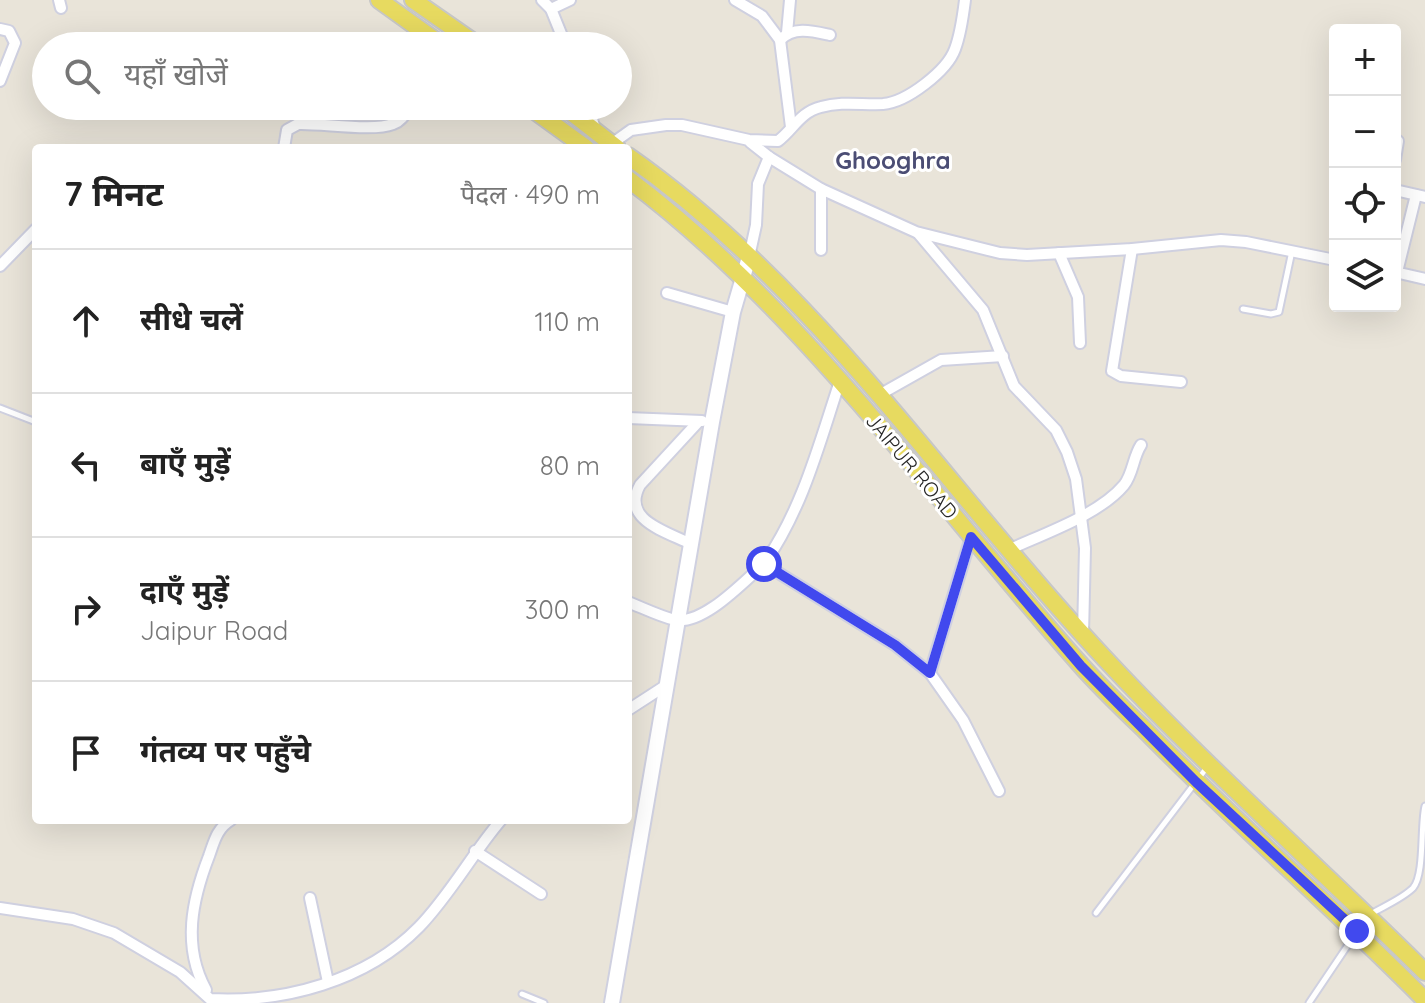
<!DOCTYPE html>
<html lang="hi">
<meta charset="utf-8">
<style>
body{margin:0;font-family:Quicksand,"Noto Sans Devanagari",sans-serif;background:#f6f6f6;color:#222}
.controls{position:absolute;right:24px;top:24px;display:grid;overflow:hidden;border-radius:8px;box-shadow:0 8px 32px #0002}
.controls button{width:72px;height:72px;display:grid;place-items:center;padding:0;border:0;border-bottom:2px solid #e0e0e0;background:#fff;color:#222;font:40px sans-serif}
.stop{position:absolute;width:24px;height:24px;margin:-18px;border:6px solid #4149ee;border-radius:50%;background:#fff}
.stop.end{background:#4149ee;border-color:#fff;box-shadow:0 2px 8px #0008}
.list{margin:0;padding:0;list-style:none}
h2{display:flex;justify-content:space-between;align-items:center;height:104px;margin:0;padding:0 32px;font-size:34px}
h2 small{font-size:26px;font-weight:400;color:#767676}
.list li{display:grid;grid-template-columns:52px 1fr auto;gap:24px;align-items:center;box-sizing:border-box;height:144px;padding:0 32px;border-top:2px solid #e0e0e0}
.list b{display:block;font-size:30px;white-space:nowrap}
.list p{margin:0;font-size:26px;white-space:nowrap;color:#767676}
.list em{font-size:26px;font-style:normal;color:#767676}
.icon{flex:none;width:44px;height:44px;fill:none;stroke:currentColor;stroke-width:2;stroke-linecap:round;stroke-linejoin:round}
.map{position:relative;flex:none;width:1425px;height:1003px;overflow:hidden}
.search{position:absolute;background:#fff;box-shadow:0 8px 32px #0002;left:32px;top:32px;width:600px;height:88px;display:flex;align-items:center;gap:20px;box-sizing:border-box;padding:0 28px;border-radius:44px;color:#767676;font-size:30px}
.panel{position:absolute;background:#fff;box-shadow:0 8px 32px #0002;left:32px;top:144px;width:600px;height:680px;border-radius:8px}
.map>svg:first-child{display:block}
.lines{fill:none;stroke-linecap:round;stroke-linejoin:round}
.lane-casing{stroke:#cfd0e0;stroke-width:9}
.street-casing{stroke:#cfd0e0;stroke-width:14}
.secondary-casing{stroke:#cfd0e0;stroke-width:18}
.primary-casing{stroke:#c7c7c7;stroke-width:20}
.lane{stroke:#fff;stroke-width:5}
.street{stroke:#fff;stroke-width:10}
.secondary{stroke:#fff;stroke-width:14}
.primary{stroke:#e7da60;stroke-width:16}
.route{stroke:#4149ee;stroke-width:10}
.labels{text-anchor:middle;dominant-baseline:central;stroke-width:6;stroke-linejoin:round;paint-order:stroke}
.street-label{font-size:20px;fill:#272727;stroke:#fff}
.quarter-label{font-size:24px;font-weight:bold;fill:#4b4d74;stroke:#fff}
</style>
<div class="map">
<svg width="1425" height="1003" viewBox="0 0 1425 1003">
<rect width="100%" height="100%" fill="#e9e4d9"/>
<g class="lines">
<defs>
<g id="lane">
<path d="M1243 309 1271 314 1279 312 1292 251"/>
<path d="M0 408 36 422"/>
<path d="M1096 913 1208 766"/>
<path d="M1369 915C1382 907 1402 899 1413 888 1425 874 1420 826 1425 806"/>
<path d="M522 994 544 1003"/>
<path d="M1309 1003 1354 936"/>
</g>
<g id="street">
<path d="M59 0 61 8"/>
<path d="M542 0 551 9 566 46"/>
<path d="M735 0 762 16 780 40 791 127"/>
<path d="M551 9 570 0"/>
<path d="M0 29 9 31 15 43 0 81"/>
<path d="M787 33 790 0"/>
<path d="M780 40C794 26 812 31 830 35"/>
<path d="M417 46 420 30"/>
<path d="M588 106 595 129"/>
<path d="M750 142 769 157 821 189"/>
<path d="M610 145 631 130 666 125H682L749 140 778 141C793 130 800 112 821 107 842 101 862 105 883 104 907 102 947 71 955 49 961 33 963 16 965 0"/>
<path d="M284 148 287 130 298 124C322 123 373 132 393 124 402 121 406 114 409 106"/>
<path d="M1395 160 1398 141"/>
<path d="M1395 190 1425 197"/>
<path d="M918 233 983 310 1014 386 1056 430 1067 452 1076 479 1085 548 1083 635"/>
<path d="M1132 249 1112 371 1121 376 1181 382"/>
<path d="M821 250V189L916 232 1000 253 1027 255 1132 249 1221 240 1246 242 1335 260"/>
<path d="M1059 253 1078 297 1080 343"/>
<path d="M749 257 756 225 758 184 769 157"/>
<path d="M0 266 36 229"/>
<path d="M1395 272 1425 279"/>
<path d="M1397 272 1416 195"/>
<path d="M667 293 733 312"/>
<path d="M879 395 941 360 1003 356"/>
<path d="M628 418 702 421"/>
<path d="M691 544C665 531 621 520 640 485L699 421"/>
<path d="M1008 550C1043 534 1099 515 1124 485 1133 474 1133 457 1141 445"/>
<path d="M764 564C803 508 819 444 840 381"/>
<path d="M628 602C643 608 659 616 675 620 704 625 744 581 764 564L895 645 930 673 963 720 999 791"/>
<path d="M930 673 971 537"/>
<path d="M628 710 665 686"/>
<path d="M475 851 541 894"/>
<path d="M310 898 328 982"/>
<path d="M0 908 73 919 114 933 180 972 210 999C284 1003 366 981 419 927 450 895 472 854 501 820"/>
<path d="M206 990C182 946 192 900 209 856 214 842 217 828 231 820"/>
</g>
<path id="secondary" d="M612 1003 712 422 733 312 749 257"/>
<g id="primary">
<path d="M379 0 443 46"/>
<path d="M413 0 479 46"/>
<path d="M528 106 586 148"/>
<path d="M563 106 617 148"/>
<path d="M628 156C811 284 936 474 1085 637 1192 755 1312 860 1425 972"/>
<path d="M628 179C805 312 933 499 1079 663 1099 686 1121 707 1143 728 1234 821 1333 907 1425 1000"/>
</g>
</defs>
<use href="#lane" class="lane-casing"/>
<use href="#street" class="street-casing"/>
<use href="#secondary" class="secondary-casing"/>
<use href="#primary" class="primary-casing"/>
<use href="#lane" class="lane"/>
<use href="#street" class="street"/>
<use href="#secondary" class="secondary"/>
<use href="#primary" class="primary"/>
</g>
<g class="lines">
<path class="route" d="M764 564 895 645 930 673 971 537 1081 666 1196 782 1357 931"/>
</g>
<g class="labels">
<g class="street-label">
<text transform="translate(912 466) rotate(50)">JAIPUR ROAD</text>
</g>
<g class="quarter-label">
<text x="893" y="160">Ghooghra</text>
</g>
</g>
</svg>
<div class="controls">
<button>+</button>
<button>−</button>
<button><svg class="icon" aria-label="locate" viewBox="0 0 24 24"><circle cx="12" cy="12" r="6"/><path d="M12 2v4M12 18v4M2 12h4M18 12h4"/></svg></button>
<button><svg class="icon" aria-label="layers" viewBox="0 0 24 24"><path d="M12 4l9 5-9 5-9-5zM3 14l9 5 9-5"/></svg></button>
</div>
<div class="stop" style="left:764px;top:564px"></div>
<div class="stop end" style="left:1357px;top:931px"></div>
<div class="search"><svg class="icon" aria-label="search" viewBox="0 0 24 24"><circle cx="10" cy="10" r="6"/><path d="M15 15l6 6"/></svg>यहाँ खोजें</div>
<section class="panel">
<h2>7 मिनट<small>पैदल · 490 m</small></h2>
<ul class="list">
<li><svg class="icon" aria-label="ahead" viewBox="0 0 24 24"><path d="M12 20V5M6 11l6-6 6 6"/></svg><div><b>सीधे चलें</b></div><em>110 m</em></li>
<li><svg class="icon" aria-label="left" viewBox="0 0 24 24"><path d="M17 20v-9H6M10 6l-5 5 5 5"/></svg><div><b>बाएँ मुड़ें</b></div><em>80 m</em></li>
<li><svg class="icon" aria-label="right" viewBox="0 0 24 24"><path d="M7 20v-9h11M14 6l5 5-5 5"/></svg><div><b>दाएँ मुड़ें</b><p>Jaipur Road</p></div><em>300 m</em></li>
<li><svg class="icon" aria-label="arrive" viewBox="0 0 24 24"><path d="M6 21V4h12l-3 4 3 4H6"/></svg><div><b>गंतव्य पर पहुँचे</b></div></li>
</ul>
</section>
</div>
